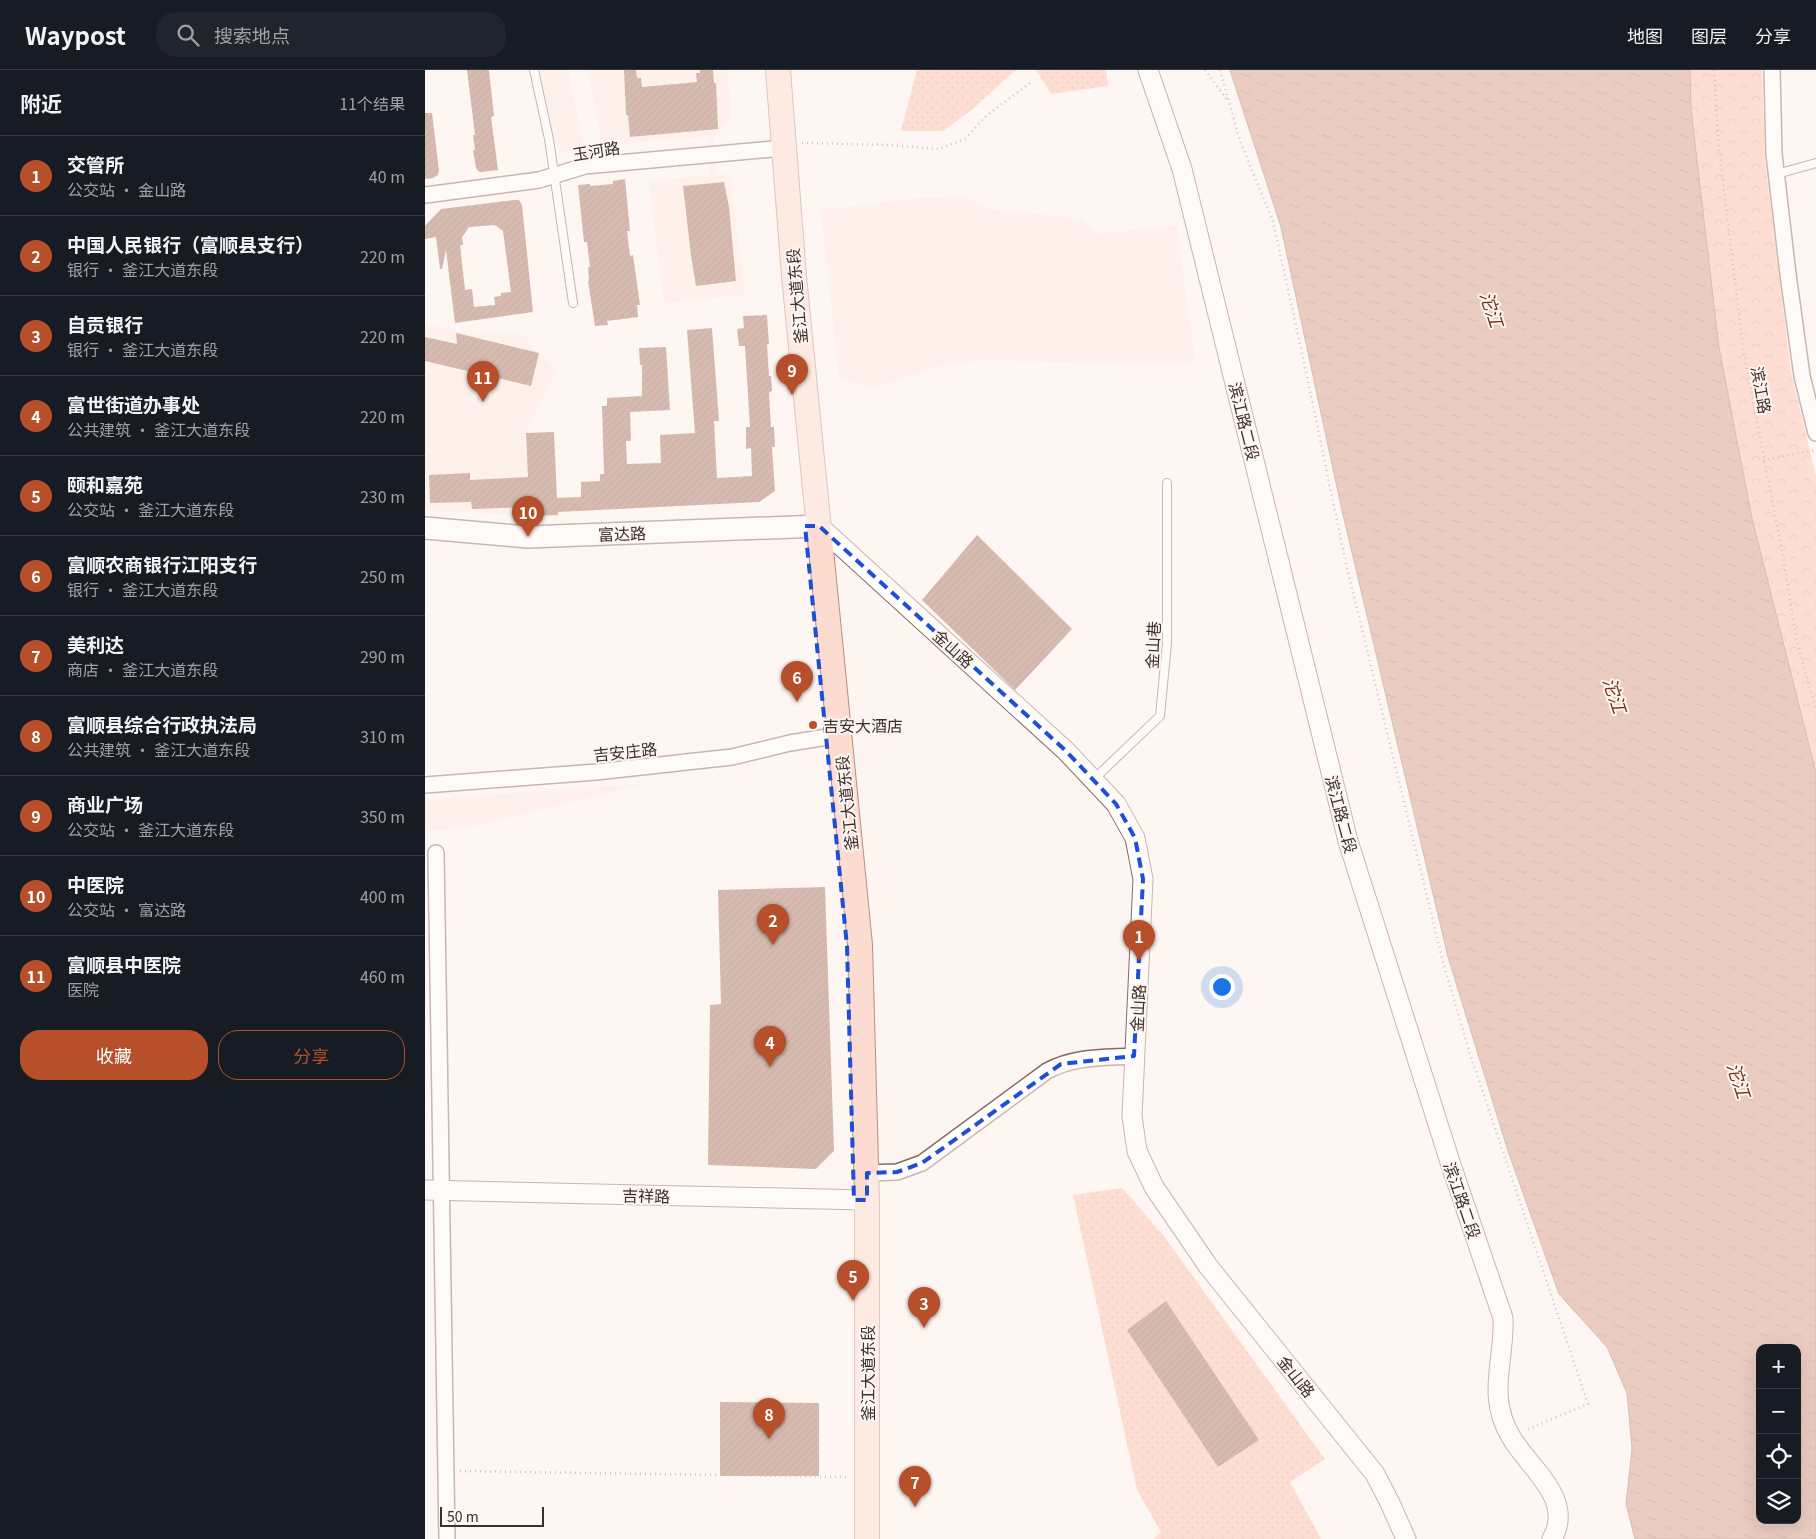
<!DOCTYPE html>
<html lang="zh">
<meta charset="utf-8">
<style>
body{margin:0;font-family:Georgia,"Noto Sans SC",serif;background:#20242c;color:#f1f3f6}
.controls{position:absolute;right:15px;bottom:15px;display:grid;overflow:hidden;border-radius:10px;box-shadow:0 5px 20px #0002}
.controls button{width:45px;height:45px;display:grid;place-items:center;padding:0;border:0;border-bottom:1px solid #363941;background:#171b24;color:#f1f3f6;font:25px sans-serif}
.scale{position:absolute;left:15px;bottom:12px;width:104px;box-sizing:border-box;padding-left:5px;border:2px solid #3e2f2a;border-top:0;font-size:14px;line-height:18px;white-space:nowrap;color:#3e2f2a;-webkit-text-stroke:4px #fdf5f2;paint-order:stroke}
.you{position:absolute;left:796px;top:916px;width:18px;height:18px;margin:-12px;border:4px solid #fff;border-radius:50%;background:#1a73e8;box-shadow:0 0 0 8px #1a73e833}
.badge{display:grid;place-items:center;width:32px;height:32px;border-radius:50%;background:#b7502a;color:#fff;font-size:16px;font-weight:700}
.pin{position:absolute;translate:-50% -41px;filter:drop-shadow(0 1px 2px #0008)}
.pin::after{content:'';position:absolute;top:26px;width:18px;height:15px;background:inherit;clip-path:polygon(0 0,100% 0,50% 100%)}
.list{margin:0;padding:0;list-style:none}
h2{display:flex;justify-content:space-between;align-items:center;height:65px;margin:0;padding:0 20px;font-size:21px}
h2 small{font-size:16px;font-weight:400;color:#9ea1a6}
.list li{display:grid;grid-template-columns:32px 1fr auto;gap:15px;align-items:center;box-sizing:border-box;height:80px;padding:0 20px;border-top:1px solid #363941}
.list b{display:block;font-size:19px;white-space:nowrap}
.list p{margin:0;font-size:16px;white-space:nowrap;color:#9ea1a6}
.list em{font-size:16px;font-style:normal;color:#9ea1a6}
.actions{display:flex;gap:10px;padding:15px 20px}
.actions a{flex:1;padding:11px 0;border:1px solid #b7502a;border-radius:20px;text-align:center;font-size:18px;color:#b7502a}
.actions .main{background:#b7502a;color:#fff}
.icon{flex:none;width:28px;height:28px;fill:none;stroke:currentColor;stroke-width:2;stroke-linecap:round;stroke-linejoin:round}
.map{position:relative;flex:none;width:1391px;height:1469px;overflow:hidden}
header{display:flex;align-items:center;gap:30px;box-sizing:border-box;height:70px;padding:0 25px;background:#171b24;border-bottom:1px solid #363941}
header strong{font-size:24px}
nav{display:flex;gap:28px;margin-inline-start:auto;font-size:18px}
.search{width:350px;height:45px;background:#20242c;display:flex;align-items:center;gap:12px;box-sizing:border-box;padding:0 18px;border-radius:20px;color:#9ea1a6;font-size:19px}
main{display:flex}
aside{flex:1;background:#171b24}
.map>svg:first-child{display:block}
.built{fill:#feebe5}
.grass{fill:url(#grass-dots)}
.forest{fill:url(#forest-crowns)}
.water{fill:url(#water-ripples);stroke:#a87969;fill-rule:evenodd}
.building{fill:url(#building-hatch);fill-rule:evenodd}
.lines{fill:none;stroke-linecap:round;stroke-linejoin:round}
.service-casing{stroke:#8a685d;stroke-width:10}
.minor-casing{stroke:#8a685d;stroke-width:18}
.tertiary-casing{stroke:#8a685d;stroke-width:21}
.secondary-casing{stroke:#8a685d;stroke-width:24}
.primary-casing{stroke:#b89082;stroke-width:26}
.path{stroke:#988c88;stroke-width:2.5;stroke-dasharray:1 4;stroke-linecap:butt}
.service{stroke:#fff;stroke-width:8}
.minor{stroke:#fff;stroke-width:15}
.tertiary{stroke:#fff;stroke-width:19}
.secondary{stroke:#fff;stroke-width:21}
.primary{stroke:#fcdcd0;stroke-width:24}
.marked{fill:none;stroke:#1d4ed8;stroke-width:4;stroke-dasharray:10 6;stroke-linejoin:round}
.poi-dot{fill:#b7502a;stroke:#fdf5f2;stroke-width:2}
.labels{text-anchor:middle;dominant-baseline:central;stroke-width:4;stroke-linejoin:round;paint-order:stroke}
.street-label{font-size:16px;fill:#3e2f2a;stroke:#fdf5f2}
.poi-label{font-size:16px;fill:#3e2f2a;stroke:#fdf5f2;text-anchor:start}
.water-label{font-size:18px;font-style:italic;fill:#772e14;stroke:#fdf5f2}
</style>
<header>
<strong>Waypost</strong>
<div class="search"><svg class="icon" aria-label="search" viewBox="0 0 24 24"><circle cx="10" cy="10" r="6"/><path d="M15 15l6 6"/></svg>搜索地点</div>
<nav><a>地图</a><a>图层</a><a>分享</a></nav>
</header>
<main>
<aside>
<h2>附近<small>11个结果</small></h2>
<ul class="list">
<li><span class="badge">1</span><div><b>交管所</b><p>公交站 · 金山路</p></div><em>40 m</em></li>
<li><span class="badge">2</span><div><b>中国人民银行（富顺县支行）</b><p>银行 · 釜江大道东段</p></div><em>220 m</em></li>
<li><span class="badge">3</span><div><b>自贡银行</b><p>银行 · 釜江大道东段</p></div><em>220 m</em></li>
<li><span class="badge">4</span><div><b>富世街道办事处</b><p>公共建筑 · 釜江大道东段</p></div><em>220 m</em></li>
<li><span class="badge">5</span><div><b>颐和嘉苑</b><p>公交站 · 釜江大道东段</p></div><em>230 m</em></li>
<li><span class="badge">6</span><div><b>富顺农商银行江阳支行</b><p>银行 · 釜江大道东段</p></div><em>250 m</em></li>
<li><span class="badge">7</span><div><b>美利达</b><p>商店 · 釜江大道东段</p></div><em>290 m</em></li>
<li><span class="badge">8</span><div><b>富顺县综合行政执法局</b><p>公共建筑 · 釜江大道东段</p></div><em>310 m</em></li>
<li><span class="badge">9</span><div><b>商业广场</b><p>公交站 · 釜江大道东段</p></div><em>350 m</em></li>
<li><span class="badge">10</span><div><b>中医院</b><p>公交站 · 富达路</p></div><em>400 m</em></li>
<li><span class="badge">11</span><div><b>富顺县中医院</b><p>医院</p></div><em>460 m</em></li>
</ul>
<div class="actions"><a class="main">收藏</a><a>分享</a></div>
</aside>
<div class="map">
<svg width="1391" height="1469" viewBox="0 0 1391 1469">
<defs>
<pattern id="grass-dots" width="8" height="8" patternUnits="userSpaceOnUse" patternTransform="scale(1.25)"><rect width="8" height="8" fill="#fec1ad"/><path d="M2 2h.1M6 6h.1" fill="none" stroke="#dba695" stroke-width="1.8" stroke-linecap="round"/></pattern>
<pattern id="forest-crowns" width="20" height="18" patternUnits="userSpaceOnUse" patternTransform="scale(1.25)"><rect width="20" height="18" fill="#fec1ad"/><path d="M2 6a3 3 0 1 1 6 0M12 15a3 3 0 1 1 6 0" fill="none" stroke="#dba695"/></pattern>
<pattern id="water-ripples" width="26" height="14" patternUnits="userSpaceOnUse" patternTransform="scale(1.25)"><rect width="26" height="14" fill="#d59984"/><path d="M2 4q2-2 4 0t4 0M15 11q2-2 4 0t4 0" fill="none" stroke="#ae7d6c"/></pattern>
<pattern id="building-hatch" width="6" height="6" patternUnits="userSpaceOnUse" patternTransform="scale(1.25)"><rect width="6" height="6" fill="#ac735f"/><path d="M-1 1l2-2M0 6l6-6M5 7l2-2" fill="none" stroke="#8d5f4f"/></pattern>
</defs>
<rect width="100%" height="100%" fill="#fdf5f2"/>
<g class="built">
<path d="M114 0H143L159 79 134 84Z"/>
<path d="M163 0H303L306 47 292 64 288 67 291 105 300 104 306 110 320 224 318 225 241 233 239 231 224 113 225 111 285 105 282 67 182 75 177 70Z"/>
<path d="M542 127 566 139 656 149 673 164 752 155 770 292 747 295 556 290 516 296 449 318 414 308 396 140 494 128Z"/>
<path d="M0 254 49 265 75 261 96 263 131 300 101 363 105 446 0 440Z"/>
<path d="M223 713 36 759 0 761V730Z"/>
</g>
<g class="grass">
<path d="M492 0H592L587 3 549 38 518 61H476Z"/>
<path d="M611 0H681L683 16 626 24Z"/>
<path d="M697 1118 738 1165 900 1389 865 1412 896 1469H728L736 1462 712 1420 648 1125Z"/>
</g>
<path class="forest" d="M1265 0H1337L1340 91 1366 302 1391 406V703L1327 448 1294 278 1266 39Z"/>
<path class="water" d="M805 0H1265L1266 39 1294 278 1327 448 1391 703V1469H1210L1201 1434 1207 1379 1202 1323 1182 1277 1134 1224 1083 1081 1023 887 916 436 856 157ZM1335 1278H1372V1450H1335Z"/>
<g class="building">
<path d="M42 0H64L69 46 66 47 73 100 56 102 53 101 51 98 48 80H50L48 65H50Z"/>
<path d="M199 0H211L212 8H216L217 17 272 12 271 3H275V0H288L289 13H291L293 59 205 67 203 45H201Z"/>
<path d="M0 43H7L14 101 13 105 8 108 0 109Z"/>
<path d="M200 109 205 161H202L205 186 208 185 215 235H212L213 247 182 251 183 255 170 256 163 211H164L163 197H165L162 172H159L153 115 165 114V116L188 114V111Z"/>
<path d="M299 112 304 137 311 211 271 216 266 186 258 116Z"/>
<path d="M89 130H94L97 135 108 242 30 253 21 180 17 199H15L11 167 0 169V156L16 139ZM70 155 78 161 86 222 76 223V226L69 227 70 235 49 237 47 219 40 220 35 175H38L37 167 44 157Z"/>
<path d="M342 245 344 274H342L344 306H346L347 321 344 322 346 357H349L350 377H347L350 421 334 432 133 442V445L105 446V437L47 439 46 432 5 433 4 405 45 403V410L103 407 101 363 129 362 132 428 156 427V412L175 411V404H179L177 336H182V328L217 326V295H215L214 278 241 277 245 340 205 342 206 371H201L202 394 236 393 235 365 270 363 262 260 287 258 294 351H289L292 408 327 406 326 378 321 379V357H325L320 276H314L312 259 319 258 318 246Z"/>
<path d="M31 263 114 283 106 316 0 291V267L32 274Z"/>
<path d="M552 465 647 559 590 620 497 530Z"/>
<path d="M400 817 409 1081 391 1099 283 1095 285 935 296 934 293 820Z"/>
<path d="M741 1231 834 1370 793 1397 702 1260Z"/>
<path d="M295 1332 394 1333V1406H295Z"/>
</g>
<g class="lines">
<defs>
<g id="service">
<path d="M109 0 124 69 148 233"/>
<path d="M1352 104 1391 93"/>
<path d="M668 710 735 646 742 573V413"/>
</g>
<g id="minor">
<path d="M1347 0 1349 84 1363 204 1377 306 1391 363"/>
<path d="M0 125 114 110 160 96 348 79"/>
<path d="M0 715 171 702 307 687 365 673 402 667"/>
<path d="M11 783 22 1469"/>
<path d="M442 1103 472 1102 497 1093 622 1001C650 986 679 988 709 986"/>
</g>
<g id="tertiary">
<path d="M723 0 757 99 923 771 1026 1095 1078 1248C1080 1291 1061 1325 1086 1367 1104 1398 1150 1429 1127 1469"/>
<path d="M394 456 641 681 691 734 710 768 718 809 707 1046 712 1081 729 1117 783 1196 950 1404 965 1433 981 1469"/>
<path d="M0 1120 442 1130"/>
</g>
<path id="secondary" d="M0 458 103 467 394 456"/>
<path id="primary" d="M353 0 369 206 435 875 442 1130V1469"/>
</defs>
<use href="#service" class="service-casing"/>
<use href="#minor" class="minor-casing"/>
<use href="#tertiary" class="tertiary-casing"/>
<use href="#secondary" class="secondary-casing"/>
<use href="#primary" class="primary-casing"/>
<g class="path">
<path d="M780 0 803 31"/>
<path d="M795 0 815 71 848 151 880 297 921 494 1018 892 1046 987 1163 1334 1101 1360"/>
<path d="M1289 0 1294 79 1318 278 1359 492 1372 572 1391 640"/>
<path d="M377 73 465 75 514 79 540 69 561 46 605 13"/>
<path d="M1338 390 1391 380"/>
<path d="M35 1401 425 1407"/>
</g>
<use href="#service" class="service"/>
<use href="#minor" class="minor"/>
<use href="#tertiary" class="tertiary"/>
<use href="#secondary" class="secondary"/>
<use href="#primary" class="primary"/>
</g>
<path d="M0 0H1391V1469H0ZM380 456H394L641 681 691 734 710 768 718 809 709 986 636 994 497 1093 472 1102 442 1103V1130H429L422 876Z" fill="#fdf5f2" fill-opacity=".55" fill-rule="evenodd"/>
<path class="marked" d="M380 456H394L641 681 691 734 710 768 718 809 709 986 636 994 497 1093 472 1102 442 1103V1130H429L422 876Z"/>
<circle class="poi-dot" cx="388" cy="655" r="5"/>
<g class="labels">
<g class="street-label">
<text transform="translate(171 80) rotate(-9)">玉河路</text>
<text transform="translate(371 226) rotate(-95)">釜江大道东段</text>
<text transform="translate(1337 320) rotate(80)">滨江路</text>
<text transform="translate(820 351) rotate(76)">滨江路二段</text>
<text transform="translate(197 463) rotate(-2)">富达路</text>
<text transform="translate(727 575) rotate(-87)">金山巷</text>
<text transform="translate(529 578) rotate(42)">金山路</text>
<text transform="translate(200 681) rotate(-6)">吉安庄路</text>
<text transform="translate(421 733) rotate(-96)">釜江大道东段</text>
<text transform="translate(917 744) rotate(75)">滨江路二段</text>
<text transform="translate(712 938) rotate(-87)">金山路</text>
<text transform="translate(221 1125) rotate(1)">吉祥路</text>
<text transform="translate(1038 1130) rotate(71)">滨江路二段</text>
<text transform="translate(442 1303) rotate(-90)">釜江大道东段</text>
<text transform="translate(872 1306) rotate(51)">金山路</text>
</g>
<g class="poi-label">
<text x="398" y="655">吉安大酒店</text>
</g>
<g class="water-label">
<text transform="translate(1068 239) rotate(72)">沱江</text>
<text transform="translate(1191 625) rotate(72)">沱江</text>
<text transform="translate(1315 1010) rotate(72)">沱江</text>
</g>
</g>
</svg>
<div class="controls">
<button>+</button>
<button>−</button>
<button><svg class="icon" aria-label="locate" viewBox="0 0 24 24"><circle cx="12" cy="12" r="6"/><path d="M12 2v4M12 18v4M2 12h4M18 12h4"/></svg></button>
<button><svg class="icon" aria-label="layers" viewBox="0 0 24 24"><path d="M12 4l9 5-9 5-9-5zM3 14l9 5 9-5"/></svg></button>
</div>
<div class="scale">50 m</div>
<div class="you"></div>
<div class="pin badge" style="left:714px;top:891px">1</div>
<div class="pin badge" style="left:348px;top:875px">2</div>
<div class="pin badge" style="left:499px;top:1258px">3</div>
<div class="pin badge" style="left:345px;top:997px">4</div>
<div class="pin badge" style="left:428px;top:1231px">5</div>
<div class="pin badge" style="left:372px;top:632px">6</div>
<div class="pin badge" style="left:490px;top:1437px">7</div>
<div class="pin badge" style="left:344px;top:1369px">8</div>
<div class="pin badge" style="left:367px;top:325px">9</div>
<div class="pin badge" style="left:103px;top:467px">10</div>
<div class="pin badge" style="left:58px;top:332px">11</div>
</div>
</main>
